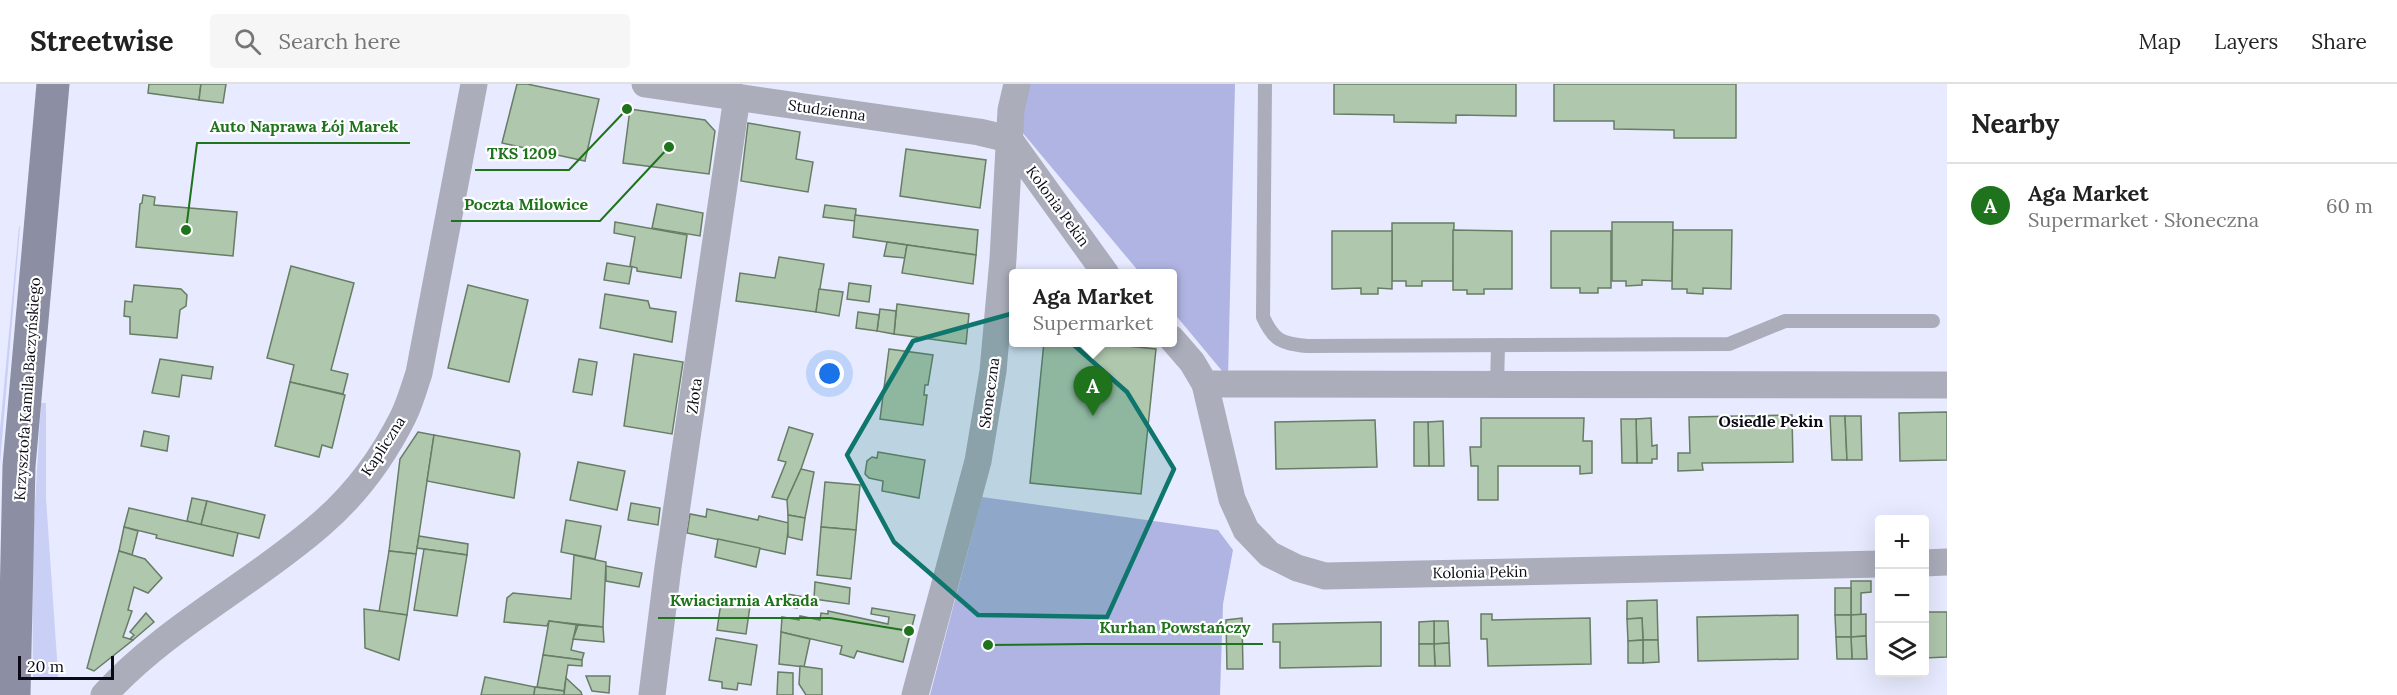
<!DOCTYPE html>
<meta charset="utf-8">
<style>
body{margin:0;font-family:Lora,serif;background:#f6f6f6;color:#222}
.controls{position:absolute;right:18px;bottom:18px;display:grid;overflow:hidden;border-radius:6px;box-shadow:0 6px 24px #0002}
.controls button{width:54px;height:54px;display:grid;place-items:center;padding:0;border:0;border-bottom:2px solid #e0e0e0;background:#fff;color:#222;font:30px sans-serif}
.scale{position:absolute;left:18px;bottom:15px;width:96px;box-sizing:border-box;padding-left:6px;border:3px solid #090a15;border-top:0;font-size:16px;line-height:21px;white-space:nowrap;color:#090a15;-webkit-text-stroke:4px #fff;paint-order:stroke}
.you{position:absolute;left:830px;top:290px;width:21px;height:21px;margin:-15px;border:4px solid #fff;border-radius:50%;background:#1a73e8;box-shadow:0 0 0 9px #1a73e833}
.badge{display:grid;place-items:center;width:39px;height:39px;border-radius:50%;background:#1f731c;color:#fff;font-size:20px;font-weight:700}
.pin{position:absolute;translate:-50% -50px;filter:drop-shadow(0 2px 3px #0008)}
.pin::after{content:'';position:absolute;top:32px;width:21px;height:18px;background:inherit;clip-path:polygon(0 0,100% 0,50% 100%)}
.popup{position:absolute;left:1009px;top:185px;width:168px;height:78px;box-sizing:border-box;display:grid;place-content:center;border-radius:6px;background:#fff;filter:drop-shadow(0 2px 4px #0005);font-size:20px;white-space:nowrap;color:#767676}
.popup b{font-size:22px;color:#222}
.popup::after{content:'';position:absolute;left:50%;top:100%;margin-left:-12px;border:12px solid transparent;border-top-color:#fff}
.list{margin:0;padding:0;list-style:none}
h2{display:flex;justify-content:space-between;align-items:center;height:78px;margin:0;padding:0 24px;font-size:26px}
h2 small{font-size:20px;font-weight:400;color:#767676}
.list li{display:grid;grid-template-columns:39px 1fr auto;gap:18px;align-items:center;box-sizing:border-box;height:84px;padding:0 24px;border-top:2px solid #e0e0e0}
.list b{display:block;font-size:22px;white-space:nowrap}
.list p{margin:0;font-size:20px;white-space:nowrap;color:#767676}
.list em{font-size:20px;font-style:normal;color:#767676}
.icon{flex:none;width:33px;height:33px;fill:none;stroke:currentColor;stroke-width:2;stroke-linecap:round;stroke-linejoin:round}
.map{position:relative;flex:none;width:1947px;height:611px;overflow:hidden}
header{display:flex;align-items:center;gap:36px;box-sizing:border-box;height:84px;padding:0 30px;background:#fff;border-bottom:2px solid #e0e0e0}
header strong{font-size:28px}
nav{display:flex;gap:33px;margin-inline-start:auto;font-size:21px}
.search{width:420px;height:54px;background:#f6f6f6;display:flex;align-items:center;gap:15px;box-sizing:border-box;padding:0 21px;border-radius:6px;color:#767676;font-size:22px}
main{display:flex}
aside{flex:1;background:#fff}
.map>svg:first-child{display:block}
.green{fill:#cacff6}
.forest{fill:#afb4e2}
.building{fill:#afc7ad;stroke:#677d65;stroke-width:1.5}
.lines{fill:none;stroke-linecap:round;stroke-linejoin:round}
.lane{stroke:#abadbb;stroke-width:14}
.street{stroke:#abadbb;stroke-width:27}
.secondary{stroke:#8c8ea3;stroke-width:33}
.marked{fill:#0f766e;fill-opacity:0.2;stroke:#0f766e;stroke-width:4.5;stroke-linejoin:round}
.labels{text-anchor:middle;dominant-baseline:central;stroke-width:4.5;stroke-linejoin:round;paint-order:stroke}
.street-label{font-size:15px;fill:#090a15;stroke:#fff}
.neighbourhood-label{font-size:16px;font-weight:bold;fill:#090a15;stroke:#fff}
.leader{fill:none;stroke:#1f731c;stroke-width:2}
.callout-dot{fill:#1f731c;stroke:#fff;stroke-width:2}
.callout-label{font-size:16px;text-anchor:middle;font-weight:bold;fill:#1f731c;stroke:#fff;stroke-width:4.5;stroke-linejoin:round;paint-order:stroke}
</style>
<header>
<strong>Streetwise</strong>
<div class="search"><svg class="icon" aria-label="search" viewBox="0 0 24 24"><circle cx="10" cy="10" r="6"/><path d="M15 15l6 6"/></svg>Search here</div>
<nav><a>Map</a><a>Layers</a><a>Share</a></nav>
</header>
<main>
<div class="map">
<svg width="1947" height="611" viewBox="0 0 1947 611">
<rect width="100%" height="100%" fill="#e8ebff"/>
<g class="green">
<path d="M19 142 20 143 0 380V345Z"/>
<path d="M41 319H46V414L58 589V593L33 594 32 471Z"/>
</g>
<g class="forest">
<path d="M1028 0H1235L1228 294 1173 228 1172 190 1140 189 1017 42Z"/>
<path d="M982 413 1218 446 1233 466 1223 520 1220 611H930Z"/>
</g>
<g class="building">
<path d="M149 0H201L199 16 148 9Z"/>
<path d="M201 0H226L223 19 199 16Z"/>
<path d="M517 0H527L599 15 585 77 502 59Z"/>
<path d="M1334 0H1516V32L1456 31V39L1394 38V31L1334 30Z"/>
<path d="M1554 0H1736V54H1674V46L1614 45V37H1554Z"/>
<path d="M630 25 705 36 715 47 709 90 623 79Z"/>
<path d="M748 39 800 48 796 75 813 78 808 108 741 97Z"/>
<path d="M906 65 986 76 980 124 900 112Z"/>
<path d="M143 111 155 113 154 121 237 128 233 172 136 163 140 120 142 119Z"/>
<path d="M657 120 703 129 700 152 652 144Z"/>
<path d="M825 121 856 125 855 137 823 133Z"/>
<path d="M855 131 978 146 976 171 853 153Z"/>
<path d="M615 138 687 151 681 194 637 187V184L630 182 635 153 614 149Z"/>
<path d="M1612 138H1673L1672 197 1642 196V201L1626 202V197H1612Z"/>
<path d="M1392 139H1454L1453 197H1422V202H1406V197H1392Z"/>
<path d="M1453 146 1512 147V205H1484V210H1467V206H1453Z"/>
<path d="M1673 146H1732L1731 205 1703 204V210L1687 209V205H1672Z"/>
<path d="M1332 147H1392V205L1378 204V210H1361V204L1332 205Z"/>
<path d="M1551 147H1611V204H1598V209H1580V204H1551Z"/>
<path d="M887 158 907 161 905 174 884 172Z"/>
<path d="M907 161 976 171 973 200 902 189Z"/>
<path d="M779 173 824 180 816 228 736 217 740 189 775 194Z"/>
<path d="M607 179 632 183 629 200 604 196Z"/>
<path d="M291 182 354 199 331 286 348 290 343 310 290 298 294 281 267 274Z"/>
<path d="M849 199 871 202 869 218 847 215Z"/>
<path d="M134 201 181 205 187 211 186 222 180 226 177 254 130 250V233L124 232 125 217 132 218Z"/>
<path d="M468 201 528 216 509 298 448 284Z"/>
<path d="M819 205 843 208 839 232 816 228Z"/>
<path d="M605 210 648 217 650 224 676 228 672 258 600 244Z"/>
<path d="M897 220 969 230 966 260 894 250Z"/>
<path d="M880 225 896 227 894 250 877 247Z"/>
<path d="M858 228 879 231 877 247 856 244Z"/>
<path d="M1044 258H1089L1156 265 1141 410 1030 399Z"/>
<path d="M889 265 933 271 928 301H925L924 311H927L923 341 880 335Z"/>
<path d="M634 270 683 278 672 350 624 342Z"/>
<path d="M160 275 213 283 211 295 182 291 179 313 152 309Z"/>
<path d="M579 275 597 278 592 311 573 308Z"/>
<path d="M290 298 345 311 332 364 322 361 319 373 275 362Z"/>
<path d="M1947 328V376L1900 377 1899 329Z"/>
<path d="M1792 331 1793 378 1702 379 1703 386 1678 387V369H1690L1689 333Z"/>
<path d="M1830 332H1845L1847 376H1832Z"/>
<path d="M1845 332H1861L1862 376H1847Z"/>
<path d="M1481 334H1584L1583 357H1592V389L1580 390V382H1498V416H1478V382H1471L1470 363H1481Z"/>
<path d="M1651 334 1652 362 1657 361V375H1652V379H1637L1636 335Z"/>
<path d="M1621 335H1636L1637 379H1622Z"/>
<path d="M1375 336 1377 383 1276 385 1275 338Z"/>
<path d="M1443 337 1444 382H1429L1428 338Z"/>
<path d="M1414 338H1428L1429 382H1414Z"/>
<path d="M789 343 813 350 801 385 787 416 772 413 786 378 778 376Z"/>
<path d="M144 347 169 352 167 367 141 362Z"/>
<path d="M418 348 434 351 417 464 416 470 389 467 400 375Z"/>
<path d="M434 351 519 367 520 370 514 414 427 397Z"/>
<path d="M878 368 925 376 919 414 882 407 883 397 869 394 865 390 867 377 872 373 877 374Z"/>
<path d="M578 378 625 387 617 426 570 416Z"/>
<path d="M801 385 814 388 805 434 788 431 787 416Z"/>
<path d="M825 398 860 401 856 446 821 443Z"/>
<path d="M192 414 207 417 201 441 187 437Z"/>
<path d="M207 417 265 431 259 454 201 441Z"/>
<path d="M631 419 660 424 658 441 628 436Z"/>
<path d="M129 424 238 449 233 472 156 454 157 451 124 443Z"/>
<path d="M707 425 758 436 759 432 789 439 785 470 687 449 690 430 706 433Z"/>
<path d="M788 431 805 434 802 456 788 453Z"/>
<path d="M566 436 601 442 595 475 561 468Z"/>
<path d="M124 443 138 447 132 471 119 467Z"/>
<path d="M821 443 856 446 851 495 817 491Z"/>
<path d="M419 452 468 460 467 471 417 464Z"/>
<path d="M718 455 760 464 756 483 715 473Z"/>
<path d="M424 465 467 471 457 532 414 526Z"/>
<path d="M119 467 145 475 162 494 148 509 134 503 128 526 132 527 123 553 133 556 94 587 87 584Z"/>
<path d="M389 467 416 470 407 531 379 528Z"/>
<path d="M574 471 606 478 603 543 549 537 547 542 504 538 507 514 513 509 571 515Z"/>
<path d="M606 482 642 489 639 503 606 497Z"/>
<path d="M1851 497H1871V508L1861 509V531H1851Z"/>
<path d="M815 498 850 504 849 520 814 515Z"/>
<rect x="1835" y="504" width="16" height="27"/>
<path d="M787 510 811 514 809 523 797 521V524L786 522Z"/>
<path d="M1657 516 1658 556H1643L1642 534 1627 535V517Z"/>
<path d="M721 518 750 522 746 550 717 546Z"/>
<path d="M872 524 915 531 903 578 857 567 854 574 840 570 842 562 781 548 782 533 799 536 800 532 820 536 821 529 828 530V527L888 540 889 533 871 530Z"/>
<path d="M364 525 407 531 399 576 365 564Z"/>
<path d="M1924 528H1947V573L1924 574Z"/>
<path d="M146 529 154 538 133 556 130 555 134 551 130 548Z"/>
<path d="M1481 530H1492V536L1590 534 1591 580 1488 582 1487 555H1481Z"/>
<path d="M1866 530V552L1851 553V531Z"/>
<path d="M1798 531V575L1698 577 1697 533Z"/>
<path d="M1835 531H1851V553H1836Z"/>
<path d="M1242 534 1243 585H1227L1226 536Z"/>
<path d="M1642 534 1643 556 1628 557 1627 535Z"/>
<path d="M549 537 578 541 576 542 571 566 584 569 582 576 543 571Z"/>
<path d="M1434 537H1448L1449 559 1434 560Z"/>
<path d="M1434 537V560H1419V538Z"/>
<path d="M1381 538V582L1280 584V558H1273V540Z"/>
<path d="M578 541 603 543 604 558 573 555Z"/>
<path d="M781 548 810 555 804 583 779 580Z"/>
<path d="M1866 552 1867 575H1852L1851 553Z"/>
<path d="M1836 553H1851L1852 575H1837Z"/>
<path d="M716 554 757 561 751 601 738 599 737 606 722 604V598L709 596Z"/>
<path d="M1643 556H1658L1659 578 1643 579Z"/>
<path d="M1643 556V579H1628V557Z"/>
<path d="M1449 559 1450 582H1435L1434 560Z"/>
<path d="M1419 560H1434L1435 582H1419Z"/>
<path d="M543 571 582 576V582L568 581 564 607 537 603Z"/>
<path d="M800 582 822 585V611H806L799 600Z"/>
<path d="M778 588 793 589V611H777Z"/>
<path d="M586 592H610L609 609 592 607Z"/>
<path d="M485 593 535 603 534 611H481Z"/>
<path d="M566 594 581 608 582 611H564Z"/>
<path d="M535 603 564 607V611H534Z"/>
</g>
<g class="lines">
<g class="lane">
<path d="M1265 0 1263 233C1274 257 1281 259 1307 262L1729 260 1785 237H1933"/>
<path d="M1497 301 1498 261"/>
</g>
<g class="street">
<path d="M645 0 979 48 1009 55"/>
<path d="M1009 55 1106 190"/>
<path d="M1172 255 1192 278 1205 300 1232 415 1246 446 1269 470 1297 484 1325 492 1880 480"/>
<path d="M1205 300 1947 301"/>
<path d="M1924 479 1947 478"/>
<path d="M104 611C166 543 251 501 320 441 354 412 383 373 403 333 410 319 414 304 419 289L474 0"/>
<path d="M652 611 668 483 737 13"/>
<path d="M915 611 978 377 993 287 1003 175 1011 26 1017 0"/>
</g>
<path class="secondary" d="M14 611 19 382 53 0"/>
</g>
<path class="marked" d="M1032 224 1127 308 1174 385 1107 533 978 531 894 458 847 371 913 257Z"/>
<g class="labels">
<g class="street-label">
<text transform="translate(827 26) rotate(8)">Studzienna</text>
<text transform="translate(1058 122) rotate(54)">Kolonia Pekin</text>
<text transform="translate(27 305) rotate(-86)">Krzysztofa Kamila Baczyńskiego</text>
<text transform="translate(989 309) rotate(-82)">Słoneczna</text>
<text transform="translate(694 312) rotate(-82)">Złota</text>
<text transform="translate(383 362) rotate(-57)">Kapliczna</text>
<text transform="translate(1480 488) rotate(-1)">Kolonia Pekin</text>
</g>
<g class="neighbourhood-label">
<text x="1771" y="337">Osiedle Pekin</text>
</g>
</g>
<path class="leader" d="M186 146L197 59H410M627 25L569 86H475M669 63L600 137H451M909 547L830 534H658M988 561L1087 560H1263"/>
<g class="callout-dot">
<circle cx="186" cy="146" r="6"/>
<circle cx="627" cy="25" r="6"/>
<circle cx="669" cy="63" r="6"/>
<circle cx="909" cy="547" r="6"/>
<circle cx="988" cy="561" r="6"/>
</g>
<g class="callout-label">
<text x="304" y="48">Auto Naprawa Łój Marek</text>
<text x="522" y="75">TKS 1209</text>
<text x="526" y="126">Poczta Milowice</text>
<text x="744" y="522">Kwiaciarnia Arkada</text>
<text x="1175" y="549">Kurhan Powstańczy</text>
</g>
</svg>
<div class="controls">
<button>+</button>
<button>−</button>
<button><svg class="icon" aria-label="layers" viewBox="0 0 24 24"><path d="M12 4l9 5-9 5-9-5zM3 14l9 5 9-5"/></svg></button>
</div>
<div class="scale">20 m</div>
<div class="you"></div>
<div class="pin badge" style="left:1093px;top:332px">A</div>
<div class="popup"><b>Aga Market</b>Supermarket</div>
</div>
<aside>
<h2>Nearby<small></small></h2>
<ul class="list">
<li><span class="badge">A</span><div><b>Aga Market</b><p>Supermarket · Słoneczna</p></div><em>60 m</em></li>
</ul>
</aside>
</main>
